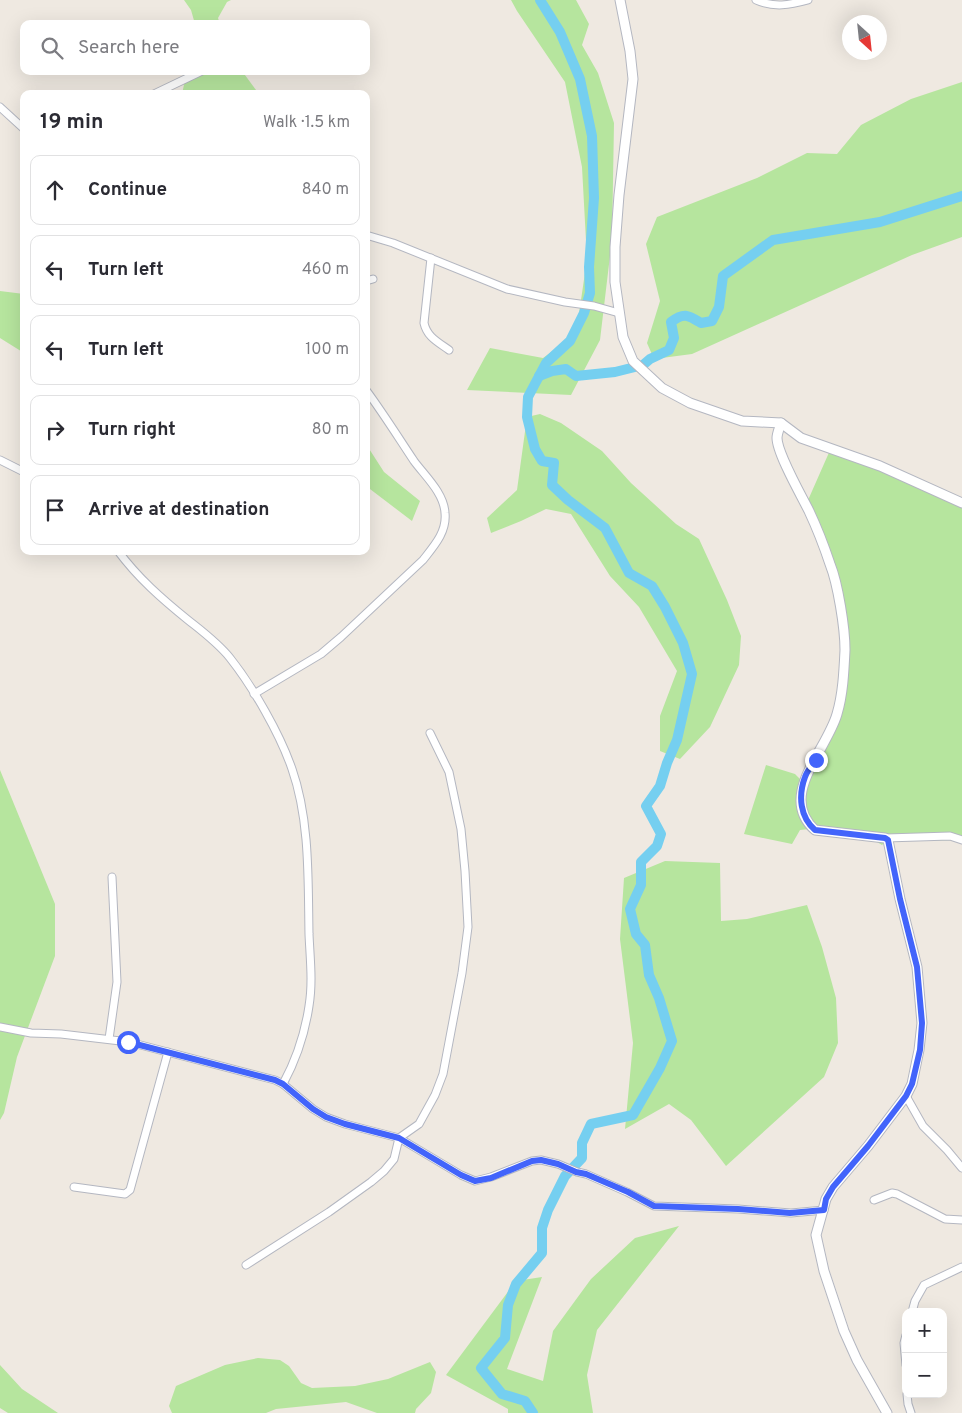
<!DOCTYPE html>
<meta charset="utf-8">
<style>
body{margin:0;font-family:Overpass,sans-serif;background:#f2f2f3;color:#2b2b33}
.controls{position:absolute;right:15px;bottom:15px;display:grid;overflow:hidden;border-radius:10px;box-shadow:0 5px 20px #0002}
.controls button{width:45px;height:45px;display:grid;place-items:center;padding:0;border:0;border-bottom:1px solid #e1e1e2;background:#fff;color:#2b2b33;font:25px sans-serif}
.compass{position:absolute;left:842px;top:15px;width:45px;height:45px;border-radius:50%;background:#fff;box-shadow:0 5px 20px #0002;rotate:153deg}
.stop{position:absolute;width:15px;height:15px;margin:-11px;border:4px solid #4264fb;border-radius:50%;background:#fff}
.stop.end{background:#4264fb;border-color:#fff;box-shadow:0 1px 5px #0008}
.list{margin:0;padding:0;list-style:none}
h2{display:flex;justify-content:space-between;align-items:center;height:65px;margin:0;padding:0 20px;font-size:21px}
h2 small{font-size:16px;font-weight:400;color:#7c7c81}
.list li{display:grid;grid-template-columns:32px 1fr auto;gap:15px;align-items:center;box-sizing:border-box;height:70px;margin:0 10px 10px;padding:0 10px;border:1px solid #e1e1e2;border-radius:10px}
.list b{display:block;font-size:19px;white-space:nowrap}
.list em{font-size:16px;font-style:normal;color:#7c7c81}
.icon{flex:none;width:28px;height:28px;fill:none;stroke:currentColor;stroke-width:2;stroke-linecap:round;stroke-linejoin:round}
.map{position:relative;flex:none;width:962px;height:1413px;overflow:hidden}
.search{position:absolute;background:#fff;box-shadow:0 5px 20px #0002;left:20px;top:20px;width:350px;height:55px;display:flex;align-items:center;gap:12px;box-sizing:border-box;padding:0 18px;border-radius:10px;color:#7c7c81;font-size:19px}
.panel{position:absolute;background:#fff;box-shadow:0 5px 20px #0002;left:20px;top:90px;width:350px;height:465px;border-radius:10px}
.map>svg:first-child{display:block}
.green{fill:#b6e59e}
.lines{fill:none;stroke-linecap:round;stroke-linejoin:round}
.river{stroke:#75cff0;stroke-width:10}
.minor-casing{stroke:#b4b7c1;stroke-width:9}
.tertiary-casing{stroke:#b4b7c1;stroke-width:11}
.secondary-casing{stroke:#b4b7c1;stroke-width:11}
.minor{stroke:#fff;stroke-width:7}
.tertiary{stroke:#fff;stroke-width:9}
.secondary{stroke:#fff;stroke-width:9}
.route{stroke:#4264fb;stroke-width:6}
</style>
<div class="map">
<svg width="962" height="1413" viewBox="0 0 962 1413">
<rect width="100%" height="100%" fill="#efe9e1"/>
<g class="green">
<path d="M184 0H231L227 2 218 18 220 24H195L191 10Z"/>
<path d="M511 0H576L589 24 582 45 598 73 614 123 612 239 600 340 571 395 467 390 490 348 543 358 576 334 587 259 582 167 565 82 517 11Z"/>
<path d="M187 71H242L259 94H182Z"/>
<path d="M962 82V237L912 255 692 354 654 359 647 343 660 301 646 244 657 217 757 178 807 153 837 154 861 125 911 99Z"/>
<path d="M0 291 24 294V353L0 338Z"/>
<path d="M540 414 561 423 602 451 631 483 676 524 699 539 727 600 741 636 739 665 710 727 680 759 660 751V716L677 671 639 607 610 576 571 514 546 509 521 521 491 533 487 518 517 490 527 417Z"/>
<path d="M366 444 384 472 420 501 412 521 366 486Z"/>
<path d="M831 448 876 460 962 499V840L886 841 882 845 877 842 856 838 819 835 810 829 800 830 792 844 744 834 766 765 795 774 805 784 835 727 844 656 832 573 805 507Z"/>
<path d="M0 770 55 904V956L17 1057 4 1113 0 1120Z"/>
<path d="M665 861 720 863 721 921 747 919 807 905 822 947 836 998 838 1043 824 1077 726 1166 691 1120 669 1104 625 1129 633 1043 620 939 624 878Z"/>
<path d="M679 1226 597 1330 587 1375 593 1413H508V1409L446 1375 516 1281 542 1277 507 1369 543 1381 553 1331 591 1279 635 1238Z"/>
<path d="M258 1358 280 1360 289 1366 301 1383 312 1388 355 1386 388 1379 430 1362 436 1372 431 1393 416 1409 415 1413H377L346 1402 276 1409 266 1413H172L169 1406 176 1386 225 1365Z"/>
<path d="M0 1365 22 1389 58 1413H8L0 1408Z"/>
</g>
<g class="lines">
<g class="river">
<path d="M539 376 552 371 566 369 576 376 615 372 643 365 650 359 669 350 674 338 671 322C684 312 688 315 701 323L712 321 719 307 723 276 773 240 880 222 962 196"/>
<path d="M533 1413 525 1401 502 1394 481 1368 505 1338 508 1305 516 1284 542 1253V1228L548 1210 565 1176 582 1158V1143L591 1124 633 1115 660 1068 672 1041 659 998 649 975 645 945 636 934 630 909 641 885V862L657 846 661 834 646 806 660 786 667 763 677 740 692 674 683 643 665 607 652 586 629 573 605 528 568 500 552 485 554 463 542 461 535 449 527 417 528 397 546 363 570 341 584 313 590 293 589 267 594 198 592 136 580 79 560 32 540 0"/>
</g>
<defs>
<g id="minor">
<path d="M756 0C774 8 790 5 808 0"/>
<path d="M154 94 202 71"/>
<path d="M0 107 24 129"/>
<path d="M366 235 393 243 507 289 565 302 594 306 619 313"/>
<path d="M431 258 424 323C427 337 438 342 449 350"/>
<path d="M366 281 373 279"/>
<path d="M0 460 24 472"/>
<path d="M118 551C138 578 162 599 188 620 203 632 218 643 230 658 253 687 280 734 292 769 310 820 308 881 309 934 310 958 313 982 309 1006 305 1033 296 1060 283 1084"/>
<path d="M254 694 321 654 341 637 423 560C434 546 447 532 445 513 444 493 425 476 414 461 398 437 383 413 366 390"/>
<path d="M886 838 950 836 962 840"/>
<path d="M0 1027 31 1033 61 1034 129 1042 275 1080 283 1084 313 1109 326 1117 345 1124 399 1138 461 1175 475 1181 491 1177 532 1161 541 1160 558 1164 577 1172 586 1174 627 1192 654 1206 738 1209 791 1213 824 1210"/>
<path d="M109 1039 117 982 112 877"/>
<path d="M906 1096 923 1126 947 1150 962 1168"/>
<path d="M74 1187 125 1194 130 1190 168 1052"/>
<path d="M874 1200 892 1193 897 1194 945 1219 962 1220"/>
<path d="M246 1265 329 1212 371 1182 384 1171 394 1159 399 1138 419 1124 435 1095 443 1074 462 973 468 927 465 871 461 829 449 772 430 733"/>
<path d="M912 1312 915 1301 924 1285 962 1267"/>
<path d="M906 1335 904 1343 906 1365"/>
<path d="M907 1394 908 1404 911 1413"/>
</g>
<path id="tertiary" d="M781 423C780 427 777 433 777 438 777 453 801 495 809 511 817 528 824 546 830 564 838 584 845 628 845 650 844 671 843 694 837 714 827 750 777 796 815 830L885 838 888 840 900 899 917 967 922 1023 919 1050 912 1084 906 1096 868 1146 833 1187 826 1199 816 1235 824 1271 844 1331 857 1360 887 1413"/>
<path id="secondary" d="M620 0 630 51 633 79 619 195 615 247V282L623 337 633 361 662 388 690 403 742 421 781 423 801 438 880 466 962 503"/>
</defs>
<use href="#minor" class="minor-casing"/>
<use href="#tertiary" class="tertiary-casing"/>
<use href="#secondary" class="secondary-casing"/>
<use href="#minor" class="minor"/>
<use href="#tertiary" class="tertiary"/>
<use href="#secondary" class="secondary"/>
</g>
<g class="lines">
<path class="route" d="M128 1042 275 1080 283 1084 313 1109 326 1117 345 1124 399 1138 461 1175 475 1181 491 1178 532 1161 541 1160 558 1164 576 1172 586 1174 628 1192 654 1206 738 1209 790 1213 824 1210 826 1199 833 1187 868 1146 906 1096 912 1084 920 1050 922 1023 917 967 900 899 888 840 885 838 815 830C800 817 798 796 805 777 807 771 812 765 816 760"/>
</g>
</svg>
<div class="controls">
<button>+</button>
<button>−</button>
</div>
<svg class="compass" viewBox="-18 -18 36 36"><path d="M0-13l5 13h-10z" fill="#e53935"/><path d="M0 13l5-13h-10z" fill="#7c7c81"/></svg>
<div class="stop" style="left:128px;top:1042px"></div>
<div class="stop end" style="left:816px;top:760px"></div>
<div class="search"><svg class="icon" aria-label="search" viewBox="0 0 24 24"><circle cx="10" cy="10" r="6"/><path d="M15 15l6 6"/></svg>Search here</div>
<section class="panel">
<h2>19 min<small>Walk · 1.5 km</small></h2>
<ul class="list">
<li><svg class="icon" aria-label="ahead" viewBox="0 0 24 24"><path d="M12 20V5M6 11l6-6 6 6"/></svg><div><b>Continue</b></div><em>840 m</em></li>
<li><svg class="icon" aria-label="left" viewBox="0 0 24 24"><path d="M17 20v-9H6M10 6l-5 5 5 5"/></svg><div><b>Turn left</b></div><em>460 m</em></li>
<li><svg class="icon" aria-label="left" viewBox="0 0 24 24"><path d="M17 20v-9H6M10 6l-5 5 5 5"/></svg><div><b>Turn left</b></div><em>100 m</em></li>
<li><svg class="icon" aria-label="right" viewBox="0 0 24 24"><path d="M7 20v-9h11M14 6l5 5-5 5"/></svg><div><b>Turn right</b></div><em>80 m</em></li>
<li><svg class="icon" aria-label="arrive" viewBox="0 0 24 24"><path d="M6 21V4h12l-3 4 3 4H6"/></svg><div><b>Arrive at destination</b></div></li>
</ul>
</section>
</div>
